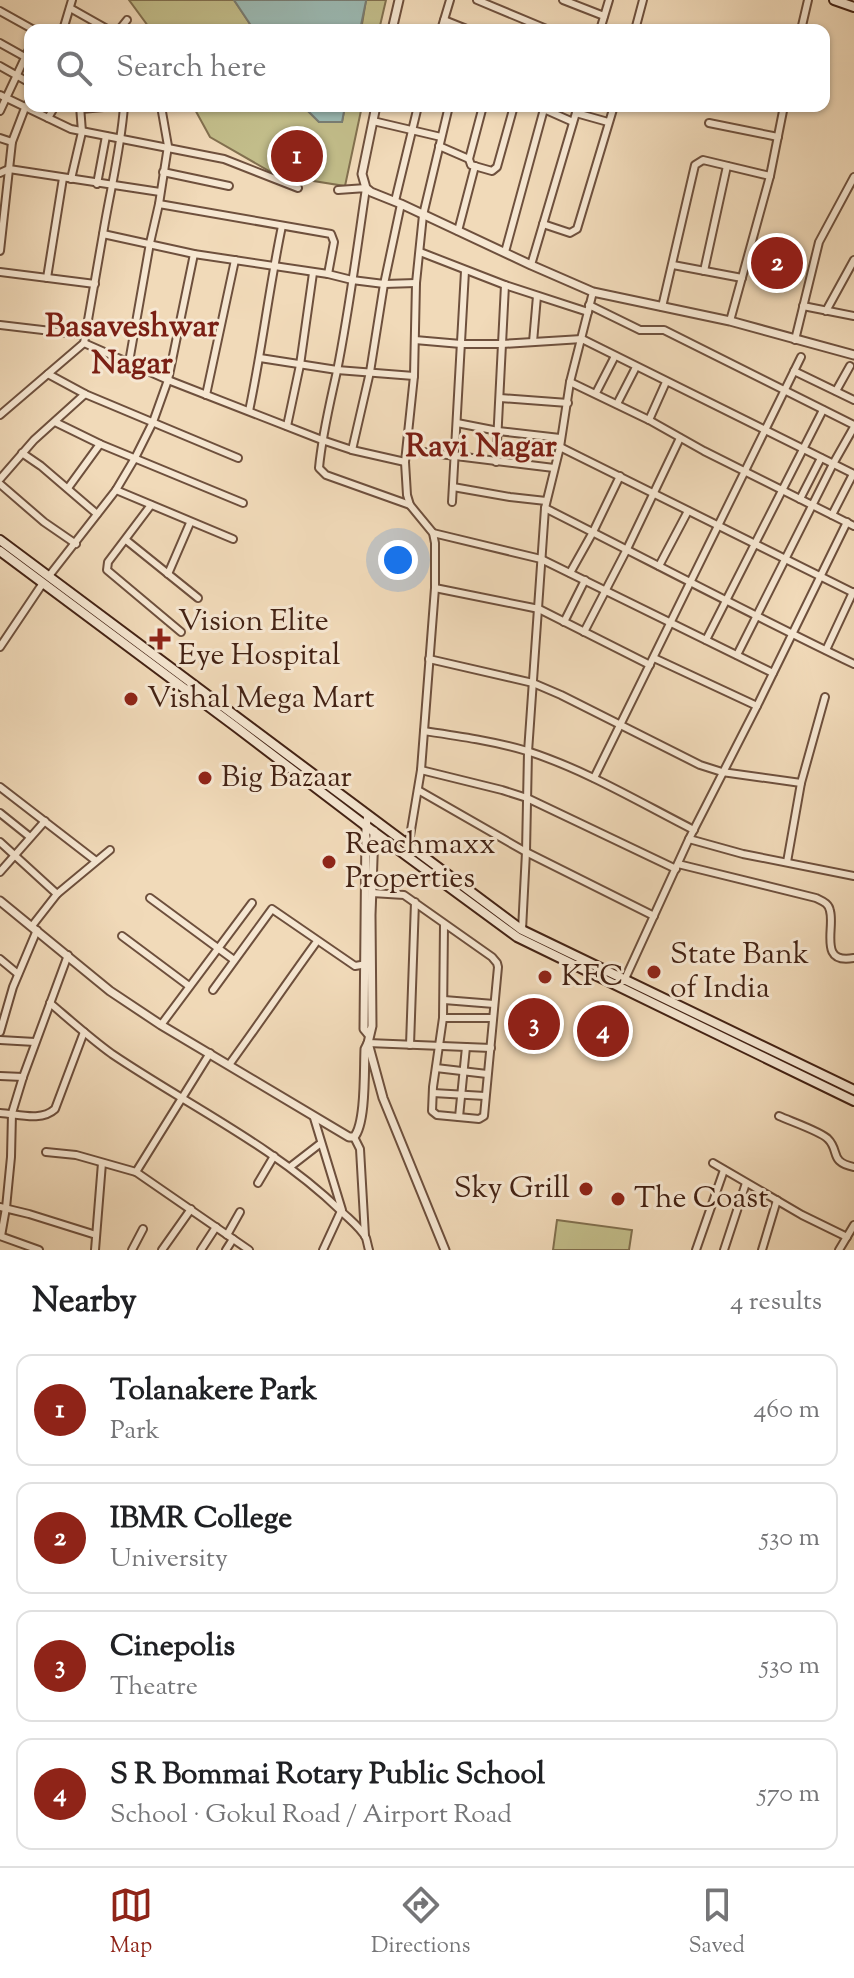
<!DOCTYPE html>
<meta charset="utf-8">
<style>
body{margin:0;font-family:"Sorts Mill Goudy",serif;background:#f2f2f2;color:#202124}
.you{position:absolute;left:398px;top:560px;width:28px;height:28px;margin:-20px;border:6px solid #fff;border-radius:50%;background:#1a73e8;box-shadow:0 0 0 12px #1a73e833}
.badge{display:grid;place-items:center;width:52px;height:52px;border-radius:50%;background:#8f2418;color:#fff;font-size:26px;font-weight:700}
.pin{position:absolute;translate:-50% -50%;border:4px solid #fff;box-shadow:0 2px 8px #0006}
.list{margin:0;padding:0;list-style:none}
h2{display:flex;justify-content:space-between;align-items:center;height:104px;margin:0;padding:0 32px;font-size:34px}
h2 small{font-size:26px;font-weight:400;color:#757577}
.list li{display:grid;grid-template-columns:52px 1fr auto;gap:24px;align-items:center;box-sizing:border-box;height:112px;margin:0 16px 16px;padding:0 16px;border:2px solid #e0e0e0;border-radius:16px}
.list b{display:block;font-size:30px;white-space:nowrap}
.list p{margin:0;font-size:26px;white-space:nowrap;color:#757577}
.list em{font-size:26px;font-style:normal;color:#757577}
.icon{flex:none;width:44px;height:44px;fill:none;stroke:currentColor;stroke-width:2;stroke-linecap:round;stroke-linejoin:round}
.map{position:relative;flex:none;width:854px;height:1250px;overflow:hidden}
.search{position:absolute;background:#fff;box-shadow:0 2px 6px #0004;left:24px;right:24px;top:24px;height:88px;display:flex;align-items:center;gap:20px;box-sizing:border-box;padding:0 28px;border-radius:16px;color:#757577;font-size:30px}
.sheet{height:616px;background:#fff}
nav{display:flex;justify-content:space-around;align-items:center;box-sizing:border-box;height:112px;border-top:2px solid #e0e0e0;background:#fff;font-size:22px;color:#757577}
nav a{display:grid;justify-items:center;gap:4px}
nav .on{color:#8f2418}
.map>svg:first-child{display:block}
.green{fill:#c2bd8a;stroke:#82704f;stroke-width:2}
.water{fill:#9bbab4;stroke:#787d74;stroke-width:2}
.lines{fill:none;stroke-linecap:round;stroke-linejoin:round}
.minor-casing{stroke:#6e503d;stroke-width:10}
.tertiary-casing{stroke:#6e503d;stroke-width:11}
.secondary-casing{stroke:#432214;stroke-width:12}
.minor{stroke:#f6e7d2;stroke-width:6}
.tertiary{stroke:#f6e7d2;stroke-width:7}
.secondary{stroke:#f6e7d2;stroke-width:8}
.poi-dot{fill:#8f2418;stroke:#f6e7d2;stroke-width:3}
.labels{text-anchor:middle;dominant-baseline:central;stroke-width:6;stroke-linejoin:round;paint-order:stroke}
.poi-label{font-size:30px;fill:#432214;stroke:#f6e7d2;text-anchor:start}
.neighbourhood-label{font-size:32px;font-weight:bold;fill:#7a1f14;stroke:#f6e7d2}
</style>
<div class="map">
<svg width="854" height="1250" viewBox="0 0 854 1250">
<rect width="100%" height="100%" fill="#f1dab9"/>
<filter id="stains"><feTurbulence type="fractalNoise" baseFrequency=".0025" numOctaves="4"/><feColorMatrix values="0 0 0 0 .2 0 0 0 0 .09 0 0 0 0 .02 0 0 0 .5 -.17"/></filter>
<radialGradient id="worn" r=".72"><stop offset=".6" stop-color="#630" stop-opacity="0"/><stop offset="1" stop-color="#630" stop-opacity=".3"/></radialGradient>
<g class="green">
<path d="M129 0H234L254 30H151Z"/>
<path d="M366 0H386L379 30H361Z"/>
<path d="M193 106H303L319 122H342L345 106H362L345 186 276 175 210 137Z"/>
<path d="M557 1220 632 1230 629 1250H553Z"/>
</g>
<g class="water">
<path d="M234 0H366V1L360 30H254Z"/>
<path d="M303 106H345L342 122H319Z"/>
</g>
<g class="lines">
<defs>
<g id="minor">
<path d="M477 0 549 30"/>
<path d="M563 0 604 16"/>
<path d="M70 8 109 30"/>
<path d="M0 11 34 30"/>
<path d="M444 20 469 30"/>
<path d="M63 30 72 0"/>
<path d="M119 30 127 20"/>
<path d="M441 30 450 0"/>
<path d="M600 30 609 0"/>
<path d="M635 30 643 0"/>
<path d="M801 30 808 0"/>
<path d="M0 43 25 57"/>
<path d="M0 66 30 83"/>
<path d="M0 95 71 129 224 159 298 188"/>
<path d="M483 106 469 159 471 165 492 171 497 167 514 106"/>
<path d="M537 106 573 122"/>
<path d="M81 109 115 106"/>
<path d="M0 111 30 47"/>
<path d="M576 113 608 122"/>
<path d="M48 118 55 106"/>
<path d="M373 121 441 137"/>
<path d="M709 123 778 137"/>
<path d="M0 138 12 142"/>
<path d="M439 146 469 159"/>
<path d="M163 172 229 186"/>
<path d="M0 173 9 169 160 192"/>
<path d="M71 179 82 132 80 106"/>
<path d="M97 184 106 136"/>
<path d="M338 190 366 188C357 249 349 311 337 371 330 403 322 435 319 468L326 475 410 505"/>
<path d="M395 201 418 106"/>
<path d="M159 204 331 234 334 242 328 274"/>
<path d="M543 224 570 233 577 229 614 106"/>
<path d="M458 231 475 166"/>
<path d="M103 234C110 191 121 149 124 106"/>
<path d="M0 251 12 142 25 108 30 101"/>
<path d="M420 252 505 285 588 312"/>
<path d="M505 252 544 109"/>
<path d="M531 265 578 106"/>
<path d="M673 265 742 278"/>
<path d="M704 271 727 166"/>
<path d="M0 272 95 284"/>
<path d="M47 278 63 178"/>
<path d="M589 305 640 330H664L854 425"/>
<path d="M803 306 854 316"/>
<path d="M662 307 695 165 703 160 770 176"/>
<path d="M826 311 854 260"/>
<path d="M730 321 770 176 784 106"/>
<path d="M0 325 85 335"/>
<path d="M415 340 461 344H502L582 339 854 474"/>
<path d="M795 340 819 242 854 177"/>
<path d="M533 342 537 296"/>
<path d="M84 343 168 380 322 440 352 450 405 462"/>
<path d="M260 358 337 370 414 376"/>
<path d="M129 362 150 243 159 204 168 146 161 106"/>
<path d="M794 371 854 400"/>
<path d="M48 374 85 394 238 458"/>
<path d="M570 382 649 420 704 451 854 526"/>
<path d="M836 391 850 366"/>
<path d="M596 393 615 356"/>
<path d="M206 395 235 260"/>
<path d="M500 398 568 403"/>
<path d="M617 404 636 367"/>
<path d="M249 411C262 350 269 288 282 226"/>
<path d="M0 415 84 343 103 234 194 254 328 274 352 280 384 284 416 283"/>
<path d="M649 420 666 382"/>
<path d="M55 422 100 444 243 503"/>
<path d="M457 423 498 431 560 438"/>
<path d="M287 426 300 365 313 273"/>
<path d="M560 447 854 593"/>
<path d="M352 450 370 372 384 284 401 204"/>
<path d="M407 450 554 468"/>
<path d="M22 453 41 466 97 514"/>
<path d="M496 462 505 285"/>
<path d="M0 479 34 440 85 394"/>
<path d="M0 484 44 522 76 544"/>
<path d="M453 487 510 497 546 501"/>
<path d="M68 488 100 444"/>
<path d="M116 490 233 539"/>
<path d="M800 499 821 458"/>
<path d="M452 502 465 271"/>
<path d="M151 505 108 562 107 570 181 632"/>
<path d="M545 508C648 560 750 614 854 664"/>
<path d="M832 515 853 474"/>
<path d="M433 533 541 559 773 673"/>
<path d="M126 540 198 598"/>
<path d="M659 566 688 511"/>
<path d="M570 573 593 532 620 476"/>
<path d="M168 574 190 523"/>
<path d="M49 576 116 490 135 458 153 422 168 380 194 254"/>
<path d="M435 588 539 609 650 665"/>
<path d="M564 622 585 580"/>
<path d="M584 632 627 549 680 438"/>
<path d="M706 640 823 410"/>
<path d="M0 647 43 583"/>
<path d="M826 650 853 592"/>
<path d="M737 655 833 464 854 427"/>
<path d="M654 658 757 706"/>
<path d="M429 659 533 683 561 695 700 765 722 772 801 783"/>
<path d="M424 731C458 736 493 741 527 751 586 770 639 802 694 830"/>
<path d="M421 770 502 790 527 798 676 869"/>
<path d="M594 778 801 357"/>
<path d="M0 787 96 861"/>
<path d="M418 790 526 852 654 916"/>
<path d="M0 813 30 837"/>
<path d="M689 839 743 854 854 876"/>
<path d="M0 842 57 894"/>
<path d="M408 848 421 770 435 588V543L433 533 410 505 407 495 405 462 414 376 416 283 423 215 449 106"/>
<path d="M787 862 801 783 825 697"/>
<path d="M678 864 816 898C822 901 829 903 830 911 835 928 818 965 854 958"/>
<path d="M0 872 45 821"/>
<path d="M372 893 404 895 492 957 497 963 498 967 484 1116 479 1119 437 1115 432 1111 433 1087 443 1018 444 925"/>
<path d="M150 898 234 960"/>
<path d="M32 926 57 894 110 850"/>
<path d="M522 930 526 852 528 752 545 508 560 447 570 382 593 292"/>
<path d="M122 936 189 986"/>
<path d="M0 959 18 974"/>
<path d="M624 981 689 839 757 706 847 522"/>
<path d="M213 990 272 909 355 966 367 964"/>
<path d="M444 1000 494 1004"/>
<path d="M50 1003C70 1020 90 1038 112 1054 189 1106 274 1146 341 1211 349 1219 361 1228 366 1238 367 1241 368 1247 369 1250"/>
<path d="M443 1018H493"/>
<path d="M161 1025 252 903"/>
<path d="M0 1032 13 987 37 930"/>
<path d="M0 1040 35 1042"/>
<path d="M368 1043 491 1048"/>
<path d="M410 1045 415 902"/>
<path d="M229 1065C258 1025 286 984 315 944"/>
<path d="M436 1068 487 1074"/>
<path d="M0 1076 23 1077"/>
<path d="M433 1093 485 1096"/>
<path d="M0 1113C18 1114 41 1122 55 1109L84 1032"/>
<path d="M779 1116C790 1121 822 1132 828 1139 840 1151 829 1162 854 1167"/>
<path d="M459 1117 466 1047"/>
<path d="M314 1118 342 1210"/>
<path d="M354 1137 360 1149 365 1236"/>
<path d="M46 1152 76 1155 136 1172 249 1250"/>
<path d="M713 1163 802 1215 847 1237"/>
<path d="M290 1167 321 1143"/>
<path d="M136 1172 210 1053"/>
<path d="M258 1183 274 1156"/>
<path d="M0 1207 29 1214 96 1235"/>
<path d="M227 1235 240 1212"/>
<path d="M0 1236 39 1250"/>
<path d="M1 1236 6 1208 11 1157 12 1113 23 1077 68 955"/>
<path d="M95 1250 102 1163"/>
<path d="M132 1250 143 1229"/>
<path d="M162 1250 191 1209"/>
<path d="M201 1250 216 1227"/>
<path d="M226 1250 233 1239"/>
<path d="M323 1250 341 1211"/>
<path d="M696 1250 724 1170"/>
<path d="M724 1250 746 1183"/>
<path d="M762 1250 777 1200"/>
<path d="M839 1250 854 1225"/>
</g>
<g id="tertiary">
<path d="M392 30 399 0"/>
<path d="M376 106 362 174 366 188 371 192 401 204 531 265 593 292 730 321 854 355"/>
<path d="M368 815 366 826 364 1029 369 1035"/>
<path d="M374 831 371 915 372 1026 368 1043 383 1098 445 1250"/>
<path d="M0 901 110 991 161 1025 349 1137H354C366 1124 364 1069 365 1049L368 1043"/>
</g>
<g id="secondary">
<path d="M834 0 854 7"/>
<path d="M0 540 522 930 854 1090"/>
<path d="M0 551 236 727 366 826 517 937 854 1101"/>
</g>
</defs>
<use href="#minor" class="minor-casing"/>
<use href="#tertiary" class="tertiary-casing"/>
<use href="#secondary" class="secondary-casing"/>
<use href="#minor" class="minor"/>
<use href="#tertiary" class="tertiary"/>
<use href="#secondary" class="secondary"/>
</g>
<g class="poi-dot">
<path d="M156 627h8v8h8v8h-8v8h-8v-8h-8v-8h8z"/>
<circle cx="131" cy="699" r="8"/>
<circle cx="205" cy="778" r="8"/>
<circle cx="329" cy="862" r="8"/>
<circle cx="654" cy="972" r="8"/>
<circle cx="545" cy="977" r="8"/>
<circle cx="586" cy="1189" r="8"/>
<circle cx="618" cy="1199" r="8"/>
</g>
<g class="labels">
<g class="poi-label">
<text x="178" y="622">Vision Elite<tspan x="178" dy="34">Eye Hospital</tspan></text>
<text x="147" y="699">Vishal Mega Mart</text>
<text x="221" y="778">Big Bazaar</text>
<text x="345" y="845">Reachmaxx<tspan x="345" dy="34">Properties</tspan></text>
<text x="670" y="955">State Bank<tspan x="670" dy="34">of India</tspan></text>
<text x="561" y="977">KFC</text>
<text x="570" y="1189" text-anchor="end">Sky Grill</text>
<text x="634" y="1199">The Coast</text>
</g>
<g class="neighbourhood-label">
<text x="132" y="328">Basaveshwar<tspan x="132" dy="37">Nagar</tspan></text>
<text x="481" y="448">Ravi Nagar</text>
</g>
</g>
<rect width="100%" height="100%" filter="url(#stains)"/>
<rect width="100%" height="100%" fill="url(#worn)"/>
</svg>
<div class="you"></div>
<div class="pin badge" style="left:297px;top:156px">1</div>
<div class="pin badge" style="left:777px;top:263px">2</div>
<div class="pin badge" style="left:534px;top:1024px">3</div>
<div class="pin badge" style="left:603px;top:1031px">4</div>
<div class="search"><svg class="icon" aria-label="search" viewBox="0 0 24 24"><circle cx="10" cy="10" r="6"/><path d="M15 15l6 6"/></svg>Search here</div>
</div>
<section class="sheet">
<h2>Nearby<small>4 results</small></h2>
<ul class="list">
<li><span class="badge">1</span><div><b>Tolanakere Park</b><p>Park</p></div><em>460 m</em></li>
<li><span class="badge">2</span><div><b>IBMR College</b><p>University</p></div><em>530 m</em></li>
<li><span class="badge">3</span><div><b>Cinepolis</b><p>Theatre</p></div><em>530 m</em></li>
<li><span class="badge">4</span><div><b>S R Bommai Rotary Public School</b><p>School · Gokul Road / Airport Road</p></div><em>570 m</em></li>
</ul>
</section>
<nav>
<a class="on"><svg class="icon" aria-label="map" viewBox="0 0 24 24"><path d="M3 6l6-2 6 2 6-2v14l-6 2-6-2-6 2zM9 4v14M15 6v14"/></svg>Map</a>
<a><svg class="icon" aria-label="directions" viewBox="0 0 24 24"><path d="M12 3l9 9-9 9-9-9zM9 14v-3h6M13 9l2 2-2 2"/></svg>Directions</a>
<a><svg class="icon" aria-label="saved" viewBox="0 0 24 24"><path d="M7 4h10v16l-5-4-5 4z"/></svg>Saved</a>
</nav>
